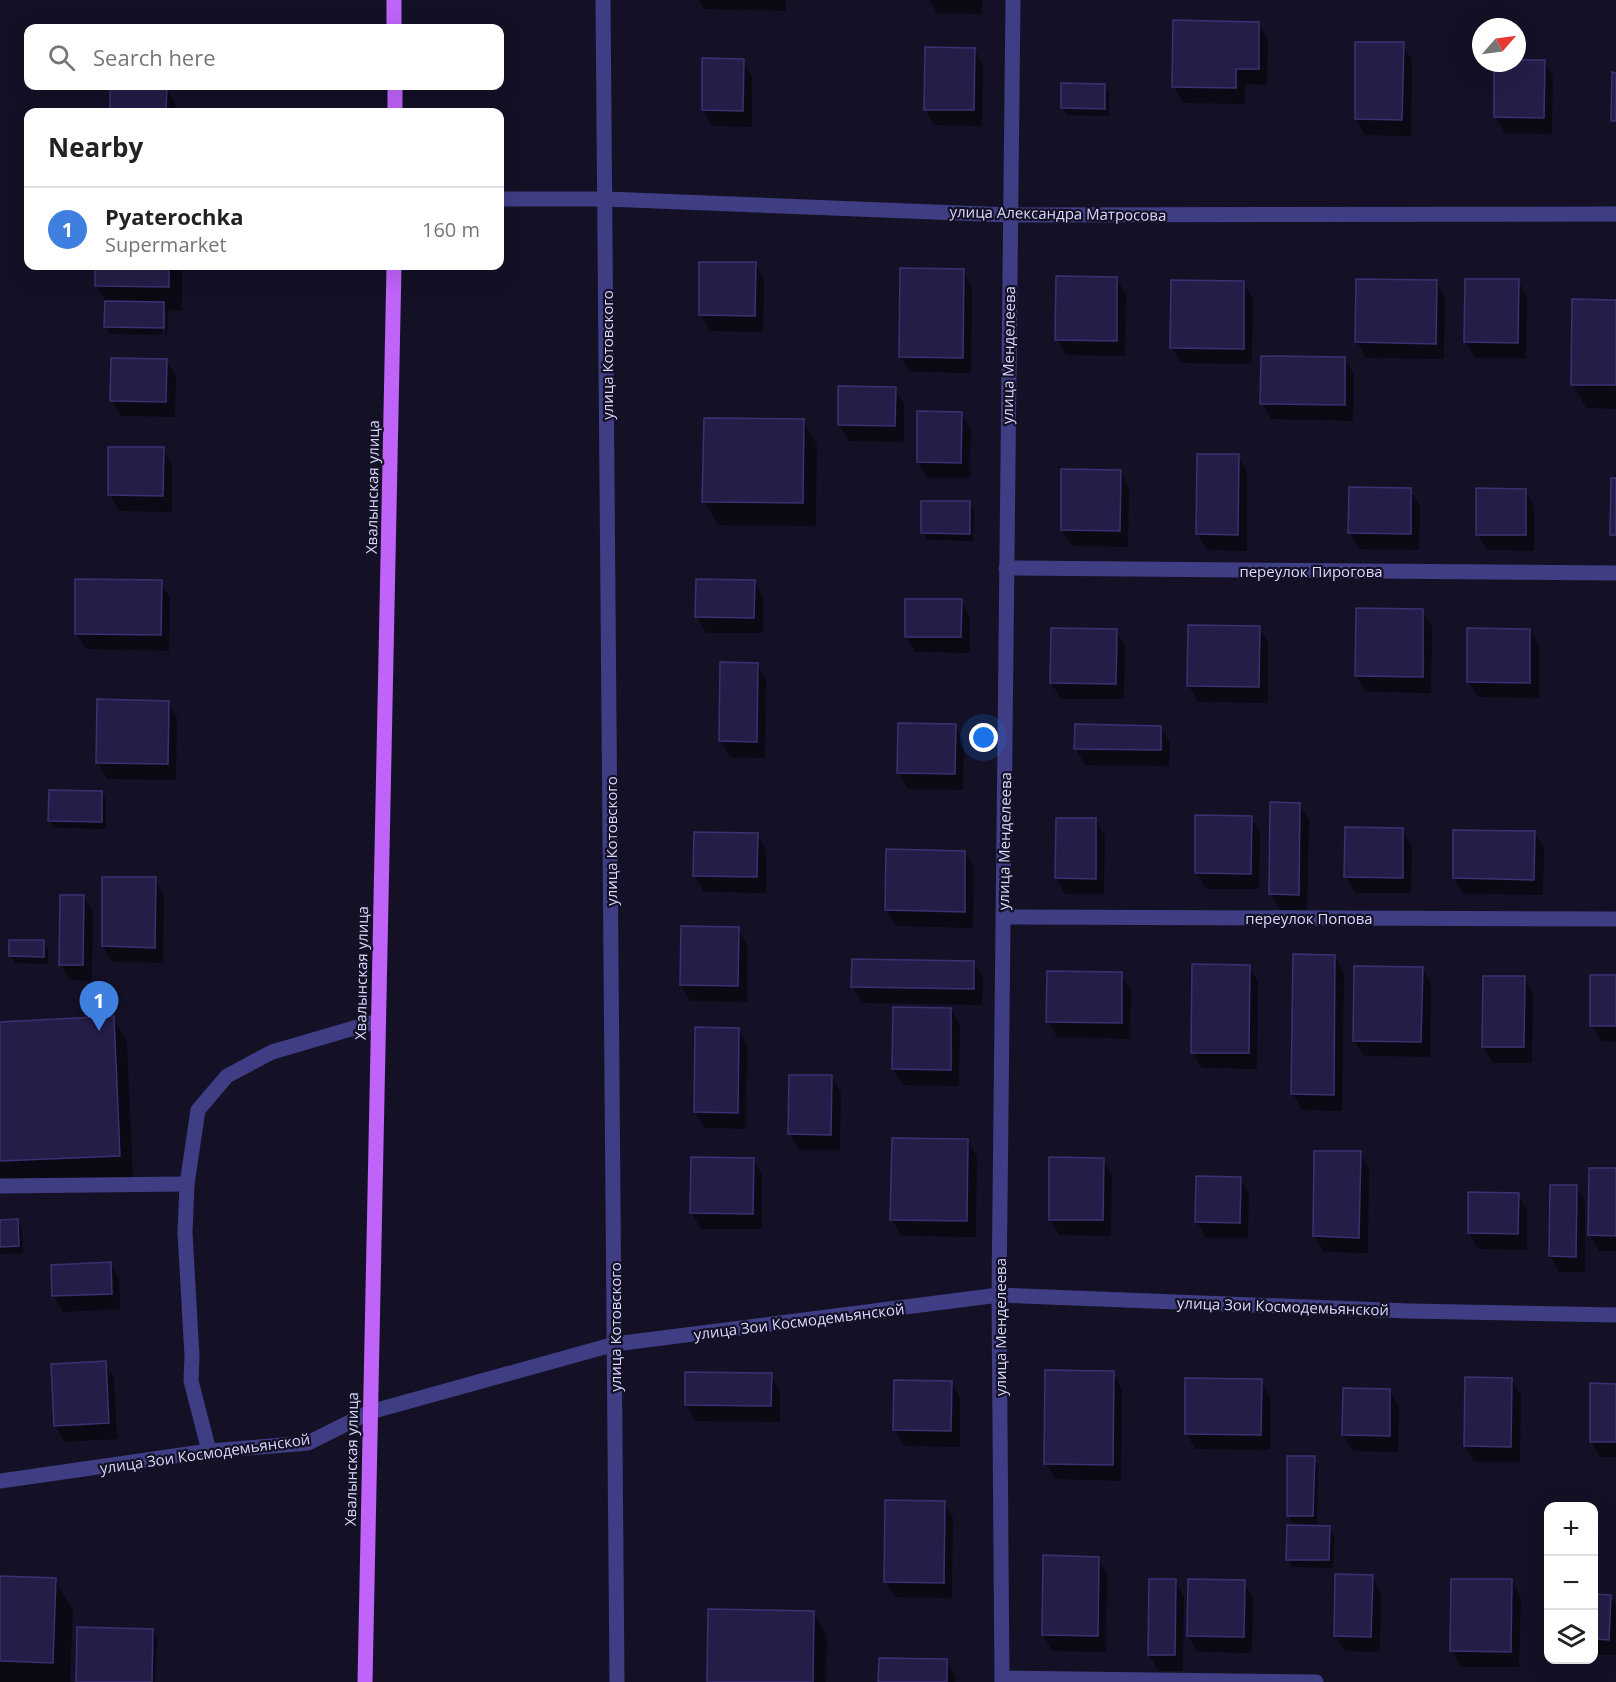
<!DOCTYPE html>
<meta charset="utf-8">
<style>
body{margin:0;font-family:"Open Sans",sans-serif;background:#f2f2f2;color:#222}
.controls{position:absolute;right:18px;bottom:18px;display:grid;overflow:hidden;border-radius:12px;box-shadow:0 6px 24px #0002}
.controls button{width:54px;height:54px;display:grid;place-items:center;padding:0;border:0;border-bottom:2px solid #e0e0e0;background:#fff;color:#222;font:30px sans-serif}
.compass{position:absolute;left:1472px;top:18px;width:54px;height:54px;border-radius:50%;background:#fff;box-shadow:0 6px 24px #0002;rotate:62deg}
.you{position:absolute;left:984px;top:738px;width:21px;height:21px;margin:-15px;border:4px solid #fff;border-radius:50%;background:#1a73e8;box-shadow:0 0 0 9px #1a73e833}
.badge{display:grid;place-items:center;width:39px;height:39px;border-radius:50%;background:#d93025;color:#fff;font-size:20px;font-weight:700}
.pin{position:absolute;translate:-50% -50px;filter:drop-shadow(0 2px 3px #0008)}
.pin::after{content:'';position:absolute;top:32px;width:21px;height:18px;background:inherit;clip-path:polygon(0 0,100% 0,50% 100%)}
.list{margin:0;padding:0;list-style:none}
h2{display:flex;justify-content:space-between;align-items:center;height:78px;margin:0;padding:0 24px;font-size:26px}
h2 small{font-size:20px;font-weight:400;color:#767676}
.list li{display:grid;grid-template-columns:39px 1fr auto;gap:18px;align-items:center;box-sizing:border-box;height:84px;padding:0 24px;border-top:2px solid #e0e0e0}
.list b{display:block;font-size:22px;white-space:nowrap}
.list p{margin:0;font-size:20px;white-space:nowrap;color:#767676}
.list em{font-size:20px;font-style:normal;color:#767676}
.icon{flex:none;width:33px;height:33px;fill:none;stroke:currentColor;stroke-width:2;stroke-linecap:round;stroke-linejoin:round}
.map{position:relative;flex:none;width:1616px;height:1682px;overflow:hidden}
.search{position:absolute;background:#fff;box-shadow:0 6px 24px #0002;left:24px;top:24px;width:480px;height:66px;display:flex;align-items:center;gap:15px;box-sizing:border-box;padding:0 21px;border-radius:12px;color:#767676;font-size:22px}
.panel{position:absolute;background:#fff;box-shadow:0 6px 24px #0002;left:24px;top:108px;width:480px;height:162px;border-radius:12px}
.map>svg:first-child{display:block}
.shadow{fill:#0007}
.building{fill:#251d47;stroke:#3c3072;stroke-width:1.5}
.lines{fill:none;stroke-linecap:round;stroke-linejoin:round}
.service{stroke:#3f3e84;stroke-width:15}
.minor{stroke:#3f3e84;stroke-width:15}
.primary{stroke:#bf63f9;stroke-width:15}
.labels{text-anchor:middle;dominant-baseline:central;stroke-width:4.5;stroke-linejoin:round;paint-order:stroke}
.street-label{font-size:15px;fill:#dcd8fe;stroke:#141127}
</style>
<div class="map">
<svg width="1616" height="1682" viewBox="0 0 1616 1682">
<rect width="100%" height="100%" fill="#141127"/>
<g class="shadow">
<path d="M699 0H786V11L704 9Z"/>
<path d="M929 0H982V14L937 13Z"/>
<path d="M1258 23 1268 39 1267 85 1245 84V104L1183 103 1174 87Z"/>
<path d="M1403 44 1412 60 1411 136 1365 135 1356 119Z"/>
<path d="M974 49 983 65 982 126 934 125 925 109Z"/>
<path d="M743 61 752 77V127L712 126 703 110Z"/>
<path d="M1517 61H1544L1553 77 1552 134 1505 133 1495 117V63H1517Z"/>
<path d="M1104 85 1109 93V116L1067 115 1062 108Z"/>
<path d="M112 87H166L175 103V112H112Z"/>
<path d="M755 264 764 280 763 332 710 331 701 315Z"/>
<path d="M97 266H182V310H168L167 335H165L166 310H163L162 335 110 334 106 327V302L96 285Z"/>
<path d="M963 271 972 287 971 373 910 372 901 356Z"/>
<path d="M1117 279 1126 295 1125 356 1066 355 1057 339Z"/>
<path d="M1357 281 1436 282 1445 298 1444 359 1366 358 1357 342Z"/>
<path d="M1518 281 1527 297 1526 358H1475L1466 342Z"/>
<path d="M1243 283 1253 299 1252 364 1181 363 1172 347Z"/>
<path d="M1616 301V409L1586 408 1573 384Z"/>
<path d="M1345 359 1354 375 1353 421 1271 419 1262 403Z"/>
<path d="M166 360 176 376 175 417 121 416 112 400Z"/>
<path d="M895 388 904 404V442L849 441 839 425Z"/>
<path d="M961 413 971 429 970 478H927L918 462Z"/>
<path d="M803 421 817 445 816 526 718 525 704 501Z"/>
<path d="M163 449 172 465V512L119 511 110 495Z"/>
<path d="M1199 455 1238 456 1247 472V551L1207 550 1197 534Z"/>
<path d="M1063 470 1120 471 1129 487 1128 547 1072 546 1062 530Z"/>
<path d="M1410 490 1420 506 1419 550 1359 549 1350 533Z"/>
<path d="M1525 490 1534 506V551L1487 550 1477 534Z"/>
<path d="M969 503 974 511 973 541 927 540 923 532Z"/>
<path d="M754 581 763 597V633H706L697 617Z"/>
<path d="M161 582 170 598 169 651 86 649 76 633Z"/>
<path d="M961 601 970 617V653L915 652 906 636Z"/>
<path d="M1422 611 1432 627 1431 693 1366 692 1357 676Z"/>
<path d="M1259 627 1268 643V703L1198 702 1189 686Z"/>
<path d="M1116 630 1125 646 1124 699H1061L1051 683Z"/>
<path d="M1530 630 1539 646V698L1478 697 1468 681Z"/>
<path d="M722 664H757L766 680 765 758 730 757 721 741Z"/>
<path d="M168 702 177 718 176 780 107 779 98 763Z"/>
<path d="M955 726 964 742 963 790 908 789 899 773Z"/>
<path d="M1160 727 1170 743 1169 766 1085 765 1076 749Z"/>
<path d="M102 793 106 800V829L54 828 50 821Z"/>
<path d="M1299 804 1309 820 1307 910H1280L1271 894Z"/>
<path d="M1251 817 1260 833 1259 889H1206L1197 873Z"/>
<path d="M1096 819 1105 836 1104 894H1065L1056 878Z"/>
<path d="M1402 830 1412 846 1411 893H1355L1346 877Z"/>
<path d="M1534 832 1544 848 1543 895 1463 894 1454 878Z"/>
<path d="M757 834 766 850V893L704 892 695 876Z"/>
<path d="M887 851 965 852 974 868 973 928 896 926 886 910Z"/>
<path d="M104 878 155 879 164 895 163 963 112 962 103 946Z"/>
<path d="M84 896 93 912 92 981 70 980 60 964Z"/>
<path d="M682 928 738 929 747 945V1002L690 1001 681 985Z"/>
<path d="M43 942 48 949V964L15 963 11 956Z"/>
<path d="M1334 956 1344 972 1342 1111 1302 1110 1293 1094Z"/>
<path d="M973 962 983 978 982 1005 862 1003 853 987Z"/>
<path d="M1249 966 1258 982 1257 1069 1202 1068 1192 1052Z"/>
<path d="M1422 968 1431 984 1430 1057 1364 1056 1354 1040Z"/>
<path d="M1121 974 1131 990 1130 1039 1057 1037 1048 1021Z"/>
<path d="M1616 977V1042L1601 1041 1592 1025Z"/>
<path d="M1524 978 1533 994 1532 1063H1493L1483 1047Z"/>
<path d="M951 1009 960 1025 959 1086 903 1085 893 1069Z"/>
<path d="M113 1018 127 1042 133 1179 0 1181V1023Z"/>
<path d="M738 1029 747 1045 746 1129 705 1128 695 1112Z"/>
<path d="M832 1077 841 1093 840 1150H799L790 1134Z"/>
<path d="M967 1141 977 1157 976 1237 901 1236 892 1220Z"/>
<path d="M1360 1153 1369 1169 1368 1253 1324 1252 1314 1236Z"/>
<path d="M753 1159 762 1175V1229H701L692 1213Z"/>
<path d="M1103 1159 1112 1175 1111 1236 1059 1235 1050 1219Z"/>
<path d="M1616 1169V1251H1599L1590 1235Z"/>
<path d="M1240 1178 1249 1194 1248 1238H1206L1197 1222Z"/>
<path d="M1576 1186 1585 1202V1272H1559L1550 1256Z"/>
<path d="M1518 1195 1527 1211V1250L1478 1249 1469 1233Z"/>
<path d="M18 1221 22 1228 23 1253 0 1254V1222Z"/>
<path d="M110 1263 119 1279 120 1309 63 1312 54 1296 52 1266Z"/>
<path d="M105 1363 114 1379 117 1439 65 1442 55 1426Z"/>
<path d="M1113 1373 1122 1389 1121 1481 1055 1479 1046 1463Z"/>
<path d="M771 1375 780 1391V1422L696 1421 686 1405Z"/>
<path d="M1511 1379 1521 1395 1520 1462H1474L1465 1446Z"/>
<path d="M1261 1381 1270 1397V1450L1195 1449 1186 1433Z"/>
<path d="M951 1382 960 1398V1447L904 1446 895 1430Z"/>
<path d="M1616 1385V1457H1600L1591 1441Z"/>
<path d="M1390 1391 1399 1407 1398 1452 1353 1451 1343 1435Z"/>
<path d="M1314 1458 1318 1465 1317 1524 1292 1523 1288 1515Z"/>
<path d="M944 1502 953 1518 952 1598 895 1597 885 1581Z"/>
<path d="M1329 1527 1334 1535 1333 1568 1292 1567 1288 1559Z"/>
<path d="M1098 1558 1107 1574 1106 1652 1052 1651 1043 1635Z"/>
<path d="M0 1577 55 1579 73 1611 70 1682H0Z"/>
<path d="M1372 1577 1381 1593 1380 1652 1345 1651 1335 1635Z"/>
<path d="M1175 1581 1184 1597 1183 1671H1159L1149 1655Z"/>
<path d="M1511 1581 1521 1597 1519 1667H1461L1452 1651Z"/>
<path d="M1244 1582 1253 1598 1252 1653 1197 1652 1188 1636Z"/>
<path d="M1594 1596H1610L1616 1606V1655H1594Z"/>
<path d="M813 1612 827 1636 826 1682H708Z"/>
<path d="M152 1631 157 1638 155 1682H77Z"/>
<path d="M946 1661 956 1677 955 1682H880Z"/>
</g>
<g class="building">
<path d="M1173 20 1259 22V69H1236V88L1172 87Z"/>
<path d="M1355 42H1404L1402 120 1355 119Z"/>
<path d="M925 47 975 48 974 110H924Z"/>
<path d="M702 58 744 59 743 111 702 110Z"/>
<path d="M1517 60H1545L1544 118 1494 117V63H1517Z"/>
<path d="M1612 72 1616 73V121H1611Z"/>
<path d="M1061 83 1105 84V109L1061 108Z"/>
<path d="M110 86H167L166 112H110Z"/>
<path d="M699 262H756L755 316 699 315Z"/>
<path d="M95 266H169V287L95 286Z"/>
<path d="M900 268 964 269 963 358 899 357Z"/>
<path d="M1056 276 1117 277V341L1055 340Z"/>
<path d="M1356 279 1437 280 1436 344 1355 342Z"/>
<path d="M1465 279H1519L1518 343 1464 342Z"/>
<path d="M1171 280 1244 281V349L1170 348Z"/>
<path d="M1572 299 1616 300V385H1571Z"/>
<path d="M105 301 164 302V328L104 327Z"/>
<path d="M1261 356 1345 357V405L1260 404Z"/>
<path d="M111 358 167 359 166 402 110 401Z"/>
<path d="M838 386 896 387 895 426 838 425Z"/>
<path d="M917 411 962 412 961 463 917 462Z"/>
<path d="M704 418 804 419 803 503 702 502Z"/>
<path d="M108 447H164L163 496 108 495Z"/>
<path d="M1197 454H1239L1238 535 1196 534Z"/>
<path d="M1061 469 1121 470 1120 531 1061 530Z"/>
<path d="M1611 478H1616V535H1610Z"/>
<path d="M1349 487 1411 488V534L1348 533Z"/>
<path d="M1476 488 1526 489V535H1476Z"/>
<path d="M921 501H970V534L921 533Z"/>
<path d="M75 579 162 580 161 635 75 634Z"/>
<path d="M696 579 755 580 754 618 695 617Z"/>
<path d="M905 599H962L961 637H905Z"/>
<path d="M1356 608 1423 609V677L1355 676Z"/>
<path d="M1188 625 1260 626 1259 687 1187 686Z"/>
<path d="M1051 628 1117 629 1116 684 1050 683Z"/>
<path d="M1467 628 1530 629V683L1467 682Z"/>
<path d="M720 662 758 663 757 742 719 741Z"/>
<path d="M97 699 169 701 168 764 96 763Z"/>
<path d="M898 723 956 724 955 774 897 773Z"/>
<path d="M1075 724 1161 726V750L1074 749Z"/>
<path d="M49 790 102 791V822L48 821Z"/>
<path d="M1270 802 1300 803 1299 895 1269 894Z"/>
<path d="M1195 815 1252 816 1251 874 1195 873Z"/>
<path d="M1056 818H1096V879L1055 878Z"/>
<path d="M1345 827 1403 828V878L1344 877Z"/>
<path d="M1453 830 1535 831 1534 880 1453 878Z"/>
<path d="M694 832 758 833 757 877 693 876Z"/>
<path d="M886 849 965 851V912L885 910Z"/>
<path d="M102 877H156L155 948 102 946Z"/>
<path d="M60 895H84L83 965H59Z"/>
<path d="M681 926 739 927 738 986 680 985Z"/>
<path d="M9 940H44V957L9 956Z"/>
<path d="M1293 954 1335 955 1334 1095 1291 1094Z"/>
<path d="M852 959 974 961V989L851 987Z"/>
<path d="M1192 964 1250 965 1249 1053H1191Z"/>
<path d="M1354 966 1423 967 1421 1042 1353 1041Z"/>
<path d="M1047 971 1122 972V1023L1046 1022Z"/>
<rect x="1590" y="975" width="26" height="51"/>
<path d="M1483 976H1525L1524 1047H1482Z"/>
<path d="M893 1007 951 1008V1070L892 1069Z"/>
<path d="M114 1016 120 1156 0 1161V1022Z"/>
<path d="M695 1027 739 1028 738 1113 694 1112Z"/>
<path d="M789 1075H832L831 1135 788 1134Z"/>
<path d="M892 1138 968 1139 967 1221 890 1220Z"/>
<path d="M1314 1151H1361L1359 1238 1313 1236Z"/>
<path d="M691 1157 754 1158 753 1214 690 1213Z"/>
<path d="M1049 1157 1104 1158 1103 1220H1049Z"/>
<path d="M1589 1168H1616V1236L1588 1235Z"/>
<path d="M1196 1176 1241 1177 1240 1223 1195 1222Z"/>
<path d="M1550 1185H1577L1576 1257 1549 1256Z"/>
<path d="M1468 1192 1519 1193 1518 1234 1468 1233Z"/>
<path d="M18 1219 19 1246 0 1247V1220Z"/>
<path d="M111 1262 112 1294 52 1296 51 1265Z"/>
<path d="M106 1361 109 1423 54 1426 51 1364Z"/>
<path d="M1045 1370 1114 1371 1113 1465 1044 1464Z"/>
<path d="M685 1372 772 1373 771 1406 685 1405Z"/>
<path d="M1465 1377 1512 1378 1511 1447 1464 1446Z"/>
<path d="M1185 1378 1262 1379 1261 1435 1185 1434Z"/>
<path d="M894 1380 952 1381 951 1431 893 1430Z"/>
<path d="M1590 1383 1616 1384V1442H1590Z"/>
<path d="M1343 1388 1390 1389V1436L1342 1435Z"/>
<path d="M1287 1456H1315L1313 1516H1287Z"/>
<path d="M885 1500 945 1501 944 1583 884 1582Z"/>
<path d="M1287 1525 1330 1526 1329 1560H1286Z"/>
<path d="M1043 1555 1099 1557 1098 1636 1042 1635Z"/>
<path d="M1335 1574 1373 1575 1371 1637 1334 1636Z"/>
<path d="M0 1576 56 1578 53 1663 0 1661Z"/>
<path d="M1149 1579H1176L1175 1655H1148Z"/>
<path d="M1188 1579 1245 1580 1244 1637 1187 1636Z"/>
<path d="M1451 1579H1512L1511 1652 1450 1651Z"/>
<path d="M1594 1594 1611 1595 1609 1640 1594 1639Z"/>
<path d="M708 1609 814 1611 813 1682H707Z"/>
<path d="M77 1627 153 1629 152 1682H76Z"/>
<path d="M879 1658 947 1659V1682H878Z"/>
</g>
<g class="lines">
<g class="service">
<path d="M0 1186 187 1184"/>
<path d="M209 1451 191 1381 192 1356 185 1233 187 1184 198 1110 227 1076 272 1052 378 1021"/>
</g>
<g class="minor">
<path d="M603 0 617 1682"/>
<path d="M500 199H606L1010 215 1616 214"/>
<path d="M1006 568 1616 573"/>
<path d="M1003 917 1616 919"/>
<path d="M0 1481 209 1451 308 1443 370 1412 615 1344 999 1295 1409 1311 1616 1315"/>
<path d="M1002 1678 1316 1682"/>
<path d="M1002 1682 999 1295 1013 0"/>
</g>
<g class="primary">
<path d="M394 0V28"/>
<path d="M395 86V112"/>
<path d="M365 1682 394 266"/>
</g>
</g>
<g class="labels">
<g class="street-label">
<text transform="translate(1058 213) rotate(1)">улица Александра Матросова</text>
<text transform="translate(607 355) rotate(-90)">улица Котовского</text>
<text transform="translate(1008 355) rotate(-89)">улица Менделеева</text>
<text transform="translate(372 487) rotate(-89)">Хвалынская улица</text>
<text x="1311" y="571">переулок Пирогова</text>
<text transform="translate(611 841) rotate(-90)">улица Котовского</text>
<text transform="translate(1004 841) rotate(-89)">улица Менделеева</text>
<text x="1309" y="918">переулок Попова</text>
<text transform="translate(361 973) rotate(-89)">Хвалынская улица</text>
<text transform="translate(1283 1306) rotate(2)">улица Зои Космодемьянской</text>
<text transform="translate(799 1321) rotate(-7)">улица Зои Космодемьянской</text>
<text transform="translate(615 1327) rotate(-90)">улица Котовского</text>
<text transform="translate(1000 1327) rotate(-90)">улица Менделеева</text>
<text transform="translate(205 1453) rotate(-8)">улица Зои Космодемьянской</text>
<text transform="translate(351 1459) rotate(-89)">Хвалынская улица</text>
</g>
</g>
</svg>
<div class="controls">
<button>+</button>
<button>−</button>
<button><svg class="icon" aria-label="layers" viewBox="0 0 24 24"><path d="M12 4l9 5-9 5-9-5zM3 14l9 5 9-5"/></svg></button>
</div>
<svg class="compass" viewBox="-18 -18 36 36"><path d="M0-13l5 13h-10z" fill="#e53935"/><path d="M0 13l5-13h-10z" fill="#767676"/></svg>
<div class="you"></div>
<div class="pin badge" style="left:99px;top:1031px;background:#3f7fe0">1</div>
<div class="search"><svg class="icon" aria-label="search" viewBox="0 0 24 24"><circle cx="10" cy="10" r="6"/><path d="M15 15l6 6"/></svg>Search here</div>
<section class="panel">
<h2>Nearby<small></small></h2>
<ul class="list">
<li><span class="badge" style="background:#3f7fe0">1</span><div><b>Pyaterochka</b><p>Supermarket</p></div><em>160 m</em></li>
</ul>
</section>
</div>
